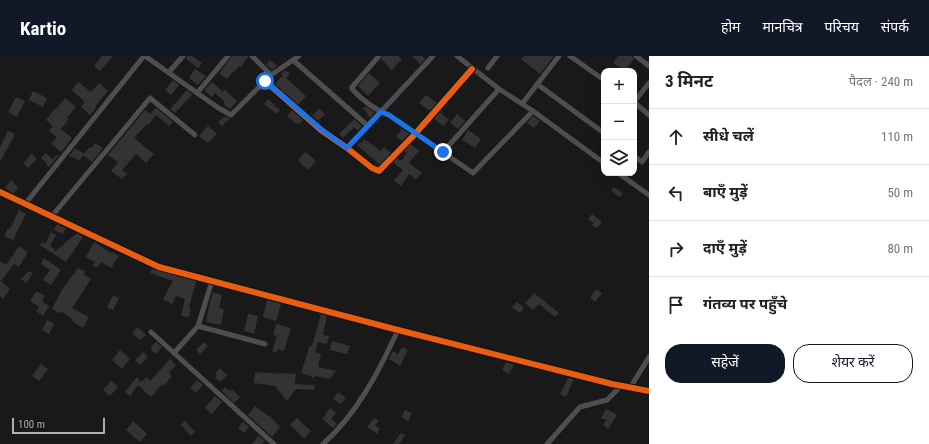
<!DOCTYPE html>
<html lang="hi">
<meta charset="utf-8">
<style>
body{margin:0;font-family:"Roboto Condensed","Noto Sans Devanagari",sans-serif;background:#f2f2f2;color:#222}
.controls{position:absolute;right:12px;top:12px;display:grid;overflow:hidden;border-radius:8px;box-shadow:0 4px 16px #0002}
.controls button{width:36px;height:36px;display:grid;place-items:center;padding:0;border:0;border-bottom:1px solid #e0e0e0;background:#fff;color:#222;font:20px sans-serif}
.scale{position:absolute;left:12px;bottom:10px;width:93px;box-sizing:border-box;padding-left:4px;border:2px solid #acafb8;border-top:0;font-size:11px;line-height:14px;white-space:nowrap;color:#acafb8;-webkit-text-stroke:3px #131315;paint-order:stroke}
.stop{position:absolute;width:12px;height:12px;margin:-9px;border:3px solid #1a73e8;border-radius:50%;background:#fff}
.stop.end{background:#1a73e8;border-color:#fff;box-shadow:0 1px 4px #0008}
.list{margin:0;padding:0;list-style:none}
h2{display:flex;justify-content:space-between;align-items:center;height:52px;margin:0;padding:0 16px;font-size:17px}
h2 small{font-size:13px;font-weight:400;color:#767676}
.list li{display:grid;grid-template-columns:26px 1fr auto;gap:12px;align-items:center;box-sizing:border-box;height:56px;padding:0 16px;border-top:1px solid #e0e0e0}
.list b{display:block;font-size:15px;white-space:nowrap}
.list em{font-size:13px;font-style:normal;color:#767676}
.actions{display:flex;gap:8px;padding:12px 16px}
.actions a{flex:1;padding:9px 0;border:1px solid #111827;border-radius:16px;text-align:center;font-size:14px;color:#111827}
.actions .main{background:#111827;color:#fff}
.icon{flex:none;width:22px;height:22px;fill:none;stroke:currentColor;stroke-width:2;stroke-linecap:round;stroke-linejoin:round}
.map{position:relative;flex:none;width:649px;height:388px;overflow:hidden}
header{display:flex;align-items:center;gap:24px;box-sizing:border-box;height:56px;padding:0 20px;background:#111827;color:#fff}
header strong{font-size:19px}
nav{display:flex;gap:22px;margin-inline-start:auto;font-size:14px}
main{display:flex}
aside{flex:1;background:#fff}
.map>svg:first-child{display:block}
.building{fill:#333334}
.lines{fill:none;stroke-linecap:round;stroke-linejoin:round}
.minor{stroke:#4e4e52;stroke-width:5}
.tertiary{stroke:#4e4e52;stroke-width:6}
.cycleway-casing{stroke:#131315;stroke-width:8}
.cycleway{stroke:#e95d12;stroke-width:6}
.route{stroke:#1a73e8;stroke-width:5}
</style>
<header>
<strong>Kartio</strong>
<nav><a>होम</a><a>मानचित्र</a><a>परिचय</a><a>संपर्क</a></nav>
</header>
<main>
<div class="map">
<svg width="649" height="388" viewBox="0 0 649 388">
<rect width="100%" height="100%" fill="#191919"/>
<g class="building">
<path d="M102 0H113L100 15 94 10Z"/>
<path d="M187 0H192L202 7 198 12 186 3Z"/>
<path d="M232 0H248V1L241 11 239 10 234 16 233 15 227 23 219 17Z"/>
<path d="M383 0H398L402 3 392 14 381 3Z"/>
<path d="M412 0H422L425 3 420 8Z"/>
<path d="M524 0H554L540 18 521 3Z"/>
<path d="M618 0H632L634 3 625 15 613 7Z"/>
<path d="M270 4 277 10 272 14 266 8Z"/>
<path d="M195 13 206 20 198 29 189 22Z"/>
<path d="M285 14 290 18 286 22 306 40 298 49 275 28 283 19 281 18Z"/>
<path d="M369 17 380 27 368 40 358 30Z"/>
<path d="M173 24 179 29 171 39 165 34Z"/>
<path d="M78 26 91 36 99 27 108 35 95 51 96 52 90 59 81 51 85 46 72 34Z"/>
<path d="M212 26 223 36 225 34 237 45 230 53 223 48 225 46 215 37 212 41 204 34Z"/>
<path d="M187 34 192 39 175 57 170 53Z"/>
<path d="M33 35 47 42 43 51 29 44Z"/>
<path d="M426 39 437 47 430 55 419 47Z"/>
<path d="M16 41 25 45 17 61 8 56Z"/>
<path d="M65 42 76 51 67 62 69 63 61 73 72 82 61 96 51 88 57 81 49 75 53 70 46 64 55 52 56 53Z"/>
<path d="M268 43 280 54 277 58 264 48Z"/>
<path d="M365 50 375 56 370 62 367 59 368 58 363 53Z"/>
<path d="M156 52 173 66 169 70 156 59 148 69 147 68 134 82 154 98 146 107 136 98 122 114 127 118 122 123 111 115 118 106 108 99 145 54 150 58Z"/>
<path d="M319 52 325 58 318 65 312 60Z"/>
<path d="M292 54 303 64 299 68 297 67 296 68 287 60Z"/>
<path d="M440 56 449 64 443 70 434 62Z"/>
<path d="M457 58 465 65 458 73 450 67Z"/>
<path d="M225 60 230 63 222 70 218 66Z"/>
<path d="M533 60 540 65 534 72 527 67Z"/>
<path d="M354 63 362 70 358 75 354 71 343 82 339 78Z"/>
<path d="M208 70 217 78 208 87 199 80Z"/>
<path d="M402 73 409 78 402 85 396 80Z"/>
<path d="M468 74 481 83 475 92 462 84Z"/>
<path d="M8 75 15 78 0 106V91Z"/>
<path d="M364 83 381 95 384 91 391 97 380 109 357 89 360 86 362 87Z"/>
<path d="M95 87 103 92 92 106 83 99 90 91 92 92Z"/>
<path d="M410 88 419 95 409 107 422 117 416 123 409 118 401 130 394 125 403 114 393 106 397 102 401 105 407 97 404 95Z"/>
<path d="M75 92 84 98 79 105 74 101 73 102 69 100Z"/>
<path d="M306 96 316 105 308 114 298 104Z"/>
<path d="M46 97 52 103 57 99 58 100 49 111 46 108 47 107 41 102Z"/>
<path d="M32 98 37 103 28 112 23 107Z"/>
<path d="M11 124 18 131 14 138 5 132Z"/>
<path d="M614 131 623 137 620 141 611 135Z"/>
<path d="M19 154 26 158 13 184 4 180 8 172 10 173Z"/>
<path d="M592 158 602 166 597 172 592 169 594 167 588 163Z"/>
<path d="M57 168 66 172 63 178 54 174Z"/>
<path d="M51 176 56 179 50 190 55 193 53 197 77 177 83 181 66 206 40 189 42 186 45 188Z"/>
<path d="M94 186 111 197 112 196 119 200 111 212 101 206 97 212 93 209 95 206 86 201Z"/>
<path d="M19 190 28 196 19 211 14 208 1 225 10 233 3 243 0 240V205L6 209Z"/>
<path d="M44 202 61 214 51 229 43 224 50 214 41 208Z"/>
<path d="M78 212 85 215 84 219 91 223 72 252 89 261 83 272 72 265 73 263 60 255 59 257 52 253 63 232Z"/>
<path d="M152 213 196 225 189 252 191 253 189 261 181 260 185 243 176 240 172 248 163 243 173 225 150 217Z"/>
<path d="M29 215 33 217 26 227 21 223Z"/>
<path d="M596 233 602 237 595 246 590 242Z"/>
<path d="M36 235 45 240 42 245 49 250 43 260 36 255 39 251 30 245Z"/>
<path d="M213 236 222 239 219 252 224 253 221 269 206 266 209 250Z"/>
<path d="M534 237 559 257 555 261 539 248 533 254 525 247Z"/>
<path d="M113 239 119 242 113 254 107 251Z"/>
<path d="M267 244 281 248 276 265 263 261Z"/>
<path d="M517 246 524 252 520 257 512 251Z"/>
<path d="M248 258 258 260 254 278 244 275Z"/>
<path d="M321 258 327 260 323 279 329 280 327 288 318 286 315 296 321 298 318 311 336 315 330 323 315 320V322L301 317 310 289 312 290Z"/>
<path d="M47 264 54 268 49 278 42 274Z"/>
<path d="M276 268 291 272 284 295 278 293 277 297 272 295 277 280 273 279Z"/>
<path d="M138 271 146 279 140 284 132 277Z"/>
<path d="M332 285 350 290 347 298 330 294Z"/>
<path d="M156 286 162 291 156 298 152 295 151 290Z"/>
<path d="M204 286 208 290 200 298 196 294Z"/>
<path d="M402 291 408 294 400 310 389 303 393 295 398 298Z"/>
<path d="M120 294 130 303 122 313 112 304Z"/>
<path d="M143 296 148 301 140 309 135 305Z"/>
<path d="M170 303 176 309 169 317 172 320 164 330 162 328 151 341 138 329 130 340 125 336 137 321 141 326 147 321 150 325Z"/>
<path d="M506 306 514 309 509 318 502 314Z"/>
<path d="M41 308 48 313 39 325 32 320Z"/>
<path d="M220 312 227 319 220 326 215 322 217 320 215 317Z"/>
<path d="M255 316 282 318V317L296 318 295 328 315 329 314 334 296 333 287 345 275 330 254 327Z"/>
<path d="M568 322 574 323 566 341 560 338Z"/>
<path d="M197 324 203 329 196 337 190 332Z"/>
<path d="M111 325 118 331 110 340 103 334Z"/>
<path d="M225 331 229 335 232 333 240 341 234 347 222 335Z"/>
<path d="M338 336 346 342 341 348 333 343Z"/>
<path d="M215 340 222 346 212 358 205 352Z"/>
<path d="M255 350 268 360 269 359 280 371 272 381 248 359Z"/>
<path d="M330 352 336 357 331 363 337 368 333 372 322 363Z"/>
<path d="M606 353 617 359 608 373 603 369 607 364 601 362Z"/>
<path d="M405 354 412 357 408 365 401 361Z"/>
<path d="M297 362 311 375 304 382 290 369Z"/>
<path d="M374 362 379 365 375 369 380 373 377 378 367 371Z"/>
<path d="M133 365 147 378 140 386 126 374Z"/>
<path d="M185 365 195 376 191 380 181 369Z"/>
<path d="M243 366 249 371 244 377 238 372Z"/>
<path d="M401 377 405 379 399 388H393Z"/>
<path d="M259 380 265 385 262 388H251Z"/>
</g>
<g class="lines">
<g class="minor">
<path d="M145 0 217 51 231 59 271 19"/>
<path d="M252 0 271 19 299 0"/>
<path d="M379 0 352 31V33C362 44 376 54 389 59L473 117 533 55"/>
<path d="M457 0 499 33 533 55 604 107"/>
<path d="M570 0 604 24"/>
<path d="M636 0 649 10"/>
<path d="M293 4 368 70"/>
<path d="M488 12 497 0"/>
<path d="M169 16 183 0"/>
<path d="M265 25 321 74 347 92 372 112 379 115 415 78 472 13"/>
<path d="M537 28 604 77"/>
<path d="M197 37 228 0"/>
<path d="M634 46 649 27"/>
<path d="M634 46 649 59"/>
<path d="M522 48 559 0"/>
<path d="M347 92 433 0"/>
<path d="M443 96 499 33"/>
<path d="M634 100 642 106 649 96"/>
<path d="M618 117 649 139"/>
<path d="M25 148 144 0"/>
<path d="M52 160 150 42 195 79"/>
<path d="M198 270 265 288"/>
<path d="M151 276 274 388"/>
<path d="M174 297 198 270 212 225"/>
<path d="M630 332 649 301"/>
<path d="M323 388C357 358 379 315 398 274"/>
<path d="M547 388 580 351 607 344 621 330"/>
</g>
<path class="tertiary" d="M0 136 159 211 398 274 612 328 649 335"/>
<defs>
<g id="cycleway">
<path d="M265 25 321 74 347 92 372 112 379 115 415 78 472 13"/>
<path d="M0 136 159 211 398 274 612 328 649 335"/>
</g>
</defs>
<use href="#cycleway" class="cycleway-casing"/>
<use href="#cycleway" class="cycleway"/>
</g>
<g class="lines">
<path class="route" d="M265 25 322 74 347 92 381 56 389 59 443 96"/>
</g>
</svg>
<div class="controls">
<button>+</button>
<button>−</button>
<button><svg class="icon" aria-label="layers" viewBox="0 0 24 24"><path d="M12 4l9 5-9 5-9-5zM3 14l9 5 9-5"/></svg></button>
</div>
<div class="scale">100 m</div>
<div class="stop" style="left:265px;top:25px"></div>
<div class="stop end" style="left:443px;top:96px"></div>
</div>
<aside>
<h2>3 मिनट<small>पैदल · 240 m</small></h2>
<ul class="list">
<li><svg class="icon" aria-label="ahead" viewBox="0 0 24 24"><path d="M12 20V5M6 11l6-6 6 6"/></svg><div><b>सीधे चलें</b></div><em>110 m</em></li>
<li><svg class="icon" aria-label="left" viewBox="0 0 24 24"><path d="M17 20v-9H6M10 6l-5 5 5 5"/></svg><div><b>बाएँ मुड़ें</b></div><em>50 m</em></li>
<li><svg class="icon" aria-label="right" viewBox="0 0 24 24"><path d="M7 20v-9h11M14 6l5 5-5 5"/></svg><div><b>दाएँ मुड़ें</b></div><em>80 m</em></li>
<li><svg class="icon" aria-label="arrive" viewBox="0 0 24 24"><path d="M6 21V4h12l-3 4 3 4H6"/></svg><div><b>गंतव्य पर पहुँचे</b></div></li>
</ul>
<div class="actions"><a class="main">सहेजें</a><a>शेयर करें</a></div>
</aside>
</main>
